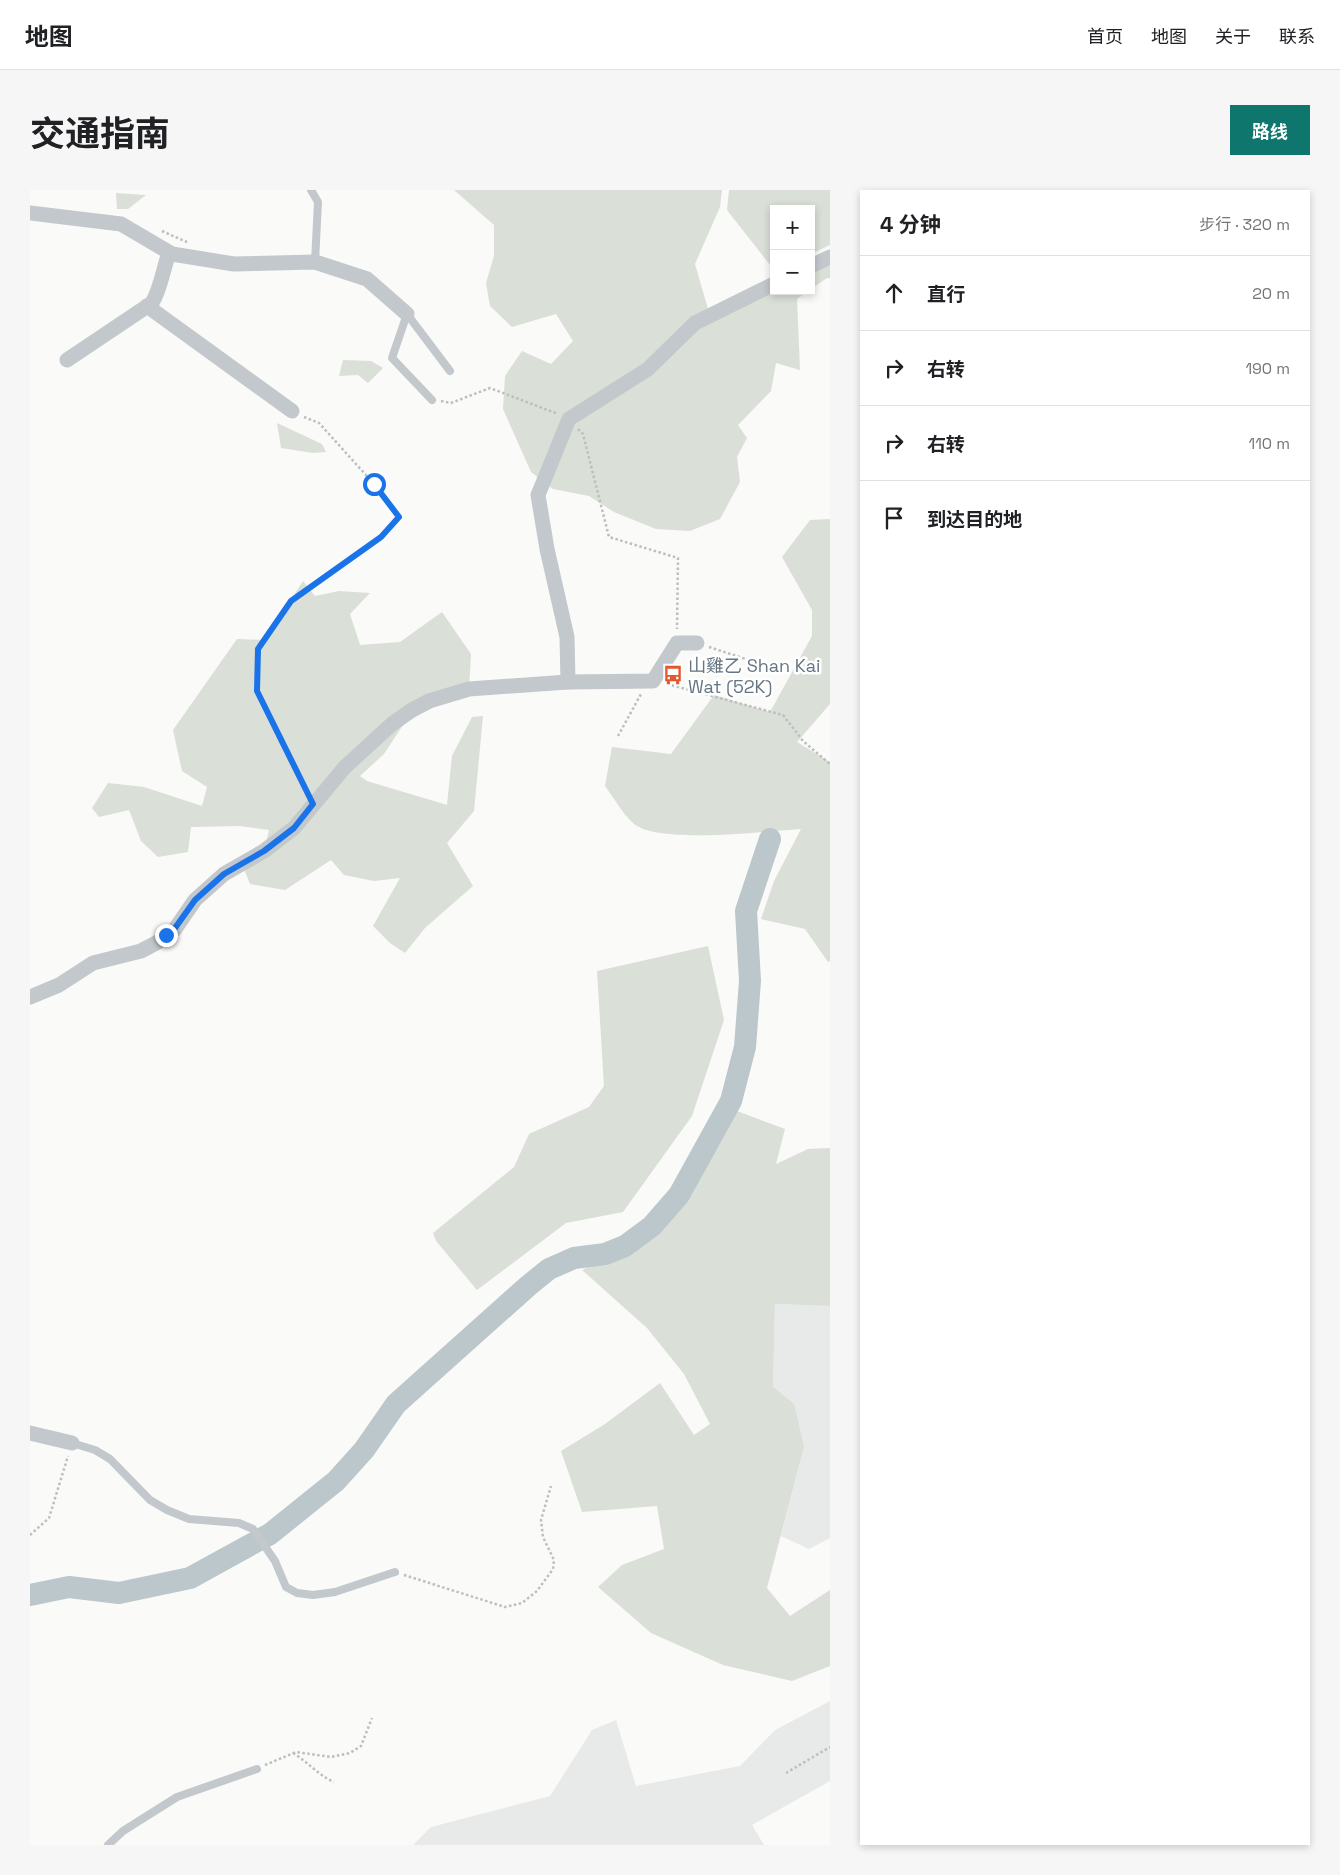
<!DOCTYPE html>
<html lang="zh">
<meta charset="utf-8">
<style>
body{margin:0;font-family:"Space Grotesk","Noto Sans SC",sans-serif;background:#f6f6f6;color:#202124}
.controls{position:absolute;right:15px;top:15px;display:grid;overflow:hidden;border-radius:0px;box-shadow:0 2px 8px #0003}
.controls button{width:45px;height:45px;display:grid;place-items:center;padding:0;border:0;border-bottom:1px solid #e0e0e0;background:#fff;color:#202124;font:25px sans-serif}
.stop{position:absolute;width:15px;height:15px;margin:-11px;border:4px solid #1a73e8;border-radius:50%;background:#fff}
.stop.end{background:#1a73e8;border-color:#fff;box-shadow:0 1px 5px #0008}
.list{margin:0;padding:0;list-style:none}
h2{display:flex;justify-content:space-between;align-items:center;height:65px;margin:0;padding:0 20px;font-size:21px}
h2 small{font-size:16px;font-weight:400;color:#757577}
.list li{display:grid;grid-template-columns:32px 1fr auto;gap:15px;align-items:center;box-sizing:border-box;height:75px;padding:0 20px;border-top:1px solid #e0e0e0}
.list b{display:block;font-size:19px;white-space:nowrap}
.list em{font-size:16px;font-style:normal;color:#757577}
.icon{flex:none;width:28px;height:28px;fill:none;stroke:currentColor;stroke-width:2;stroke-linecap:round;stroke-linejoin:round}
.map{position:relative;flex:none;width:800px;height:1655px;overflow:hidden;border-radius:0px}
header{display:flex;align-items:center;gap:30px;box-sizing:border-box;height:70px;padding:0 25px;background:#fff;border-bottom:1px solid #e0e0e0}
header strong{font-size:24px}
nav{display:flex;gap:28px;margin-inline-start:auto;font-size:18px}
.intro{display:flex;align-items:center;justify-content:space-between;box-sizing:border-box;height:120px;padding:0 30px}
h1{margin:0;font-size:35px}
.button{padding:12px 22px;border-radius:0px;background:#0f766e;color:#fff;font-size:18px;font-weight:700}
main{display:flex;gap:30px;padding:0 30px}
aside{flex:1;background:#fff;border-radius:0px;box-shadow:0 2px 8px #0003}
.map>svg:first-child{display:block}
.built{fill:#e8e9e9}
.green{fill:#dadfd7}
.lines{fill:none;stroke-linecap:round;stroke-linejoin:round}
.river{stroke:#bbc7cb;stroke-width:22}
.path{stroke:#bbbfc2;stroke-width:2.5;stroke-dasharray:2.5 2.5;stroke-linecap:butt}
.service{stroke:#c3c8cc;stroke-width:8}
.minor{stroke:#c3c8cc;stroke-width:15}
.route{stroke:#1a73e8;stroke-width:6}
.labels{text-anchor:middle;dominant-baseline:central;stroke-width:5;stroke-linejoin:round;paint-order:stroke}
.poi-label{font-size:18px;fill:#657683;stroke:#fff;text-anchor:start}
</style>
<header>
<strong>地图</strong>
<nav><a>首页</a><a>地图</a><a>关于</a><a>联系</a></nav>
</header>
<div class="intro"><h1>交通指南</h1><a class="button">路线</a></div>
<main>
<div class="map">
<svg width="800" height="1655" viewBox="0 0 800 1655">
<rect width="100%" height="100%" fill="#fafaf8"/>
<g class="built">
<path d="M745 1114 800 1116V1348L779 1359 751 1346 774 1257 743 1197Z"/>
<path d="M800 1511V1591L722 1635 734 1655H383L401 1637 520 1606 562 1540 586 1530 606 1596 710 1576 745 1540Z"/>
</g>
<g class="green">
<path d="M424 0H692L690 17 665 74 678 119 744 101H778L767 109 770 180 746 173 741 201 708 235 717 248 707 267 710 292 690 329 660 341 626 339 584 322 559 306 523 299 501 282 473 219 475 186 492 161 521 174 543 151 526 124 482 137 460 116 456 93 464 66V35Z"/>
<path d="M699 0H800V55L781 64V19H744V80L697 20Z"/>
<path d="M86 3 116 5 98 19H87Z"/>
<path d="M800 67V88H797L781 99V76Z"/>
<path d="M313 170 341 171 353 178 338 193 328 185 309 186Z"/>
<path d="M247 233 292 254 296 262 283 263 251 258Z"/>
<path d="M800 329V514L767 552 800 572V771L798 772 775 739 731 729 744 691 771 639C738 641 626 655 603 633 592 623 584 608 575 596L582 557 641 564 684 505 740 522 782 446V420L752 367 780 330Z"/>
<path d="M273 391 285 406 309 401 340 403 320 424 330 455 370 452 412 422 441 464 439 499 375 532 354 564 330 586 337 591 417 615 422 566 442 527 453 526 444 621 417 653 443 696 395 738 375 763 360 753 343 736 370 688 344 691 314 685 301 670 255 700 220 694 212 674 234 661 239 640 210 636 161 637 158 662 128 667 111 651 99 620 69 627 62 618 78 593 114 597 172 616 177 597 152 581 143 540 207 449 235 450Z"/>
<path d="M678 756 694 830 662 926 593 1022 536 1033 447 1100 406 1051 403 1043 484 977 499 944 559 917 574 896 567 781Z"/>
<path d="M707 921 755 939 746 974 778 959 800 958V1116L745 1114 743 1197 764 1214 774 1257 737 1398 760 1426 800 1400V1476L762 1491 693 1475 621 1443 568 1397 592 1375 634 1359 627 1316 552 1322 531 1261 575 1234 630 1193 664 1245 680 1234 654 1184 617 1138 552 1080 620 1049Z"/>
</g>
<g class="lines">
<path class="river" d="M0 1405 39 1397 89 1403 160 1388 240 1344 306 1291 334 1260 366 1214 498 1096 519 1079 544 1068 575 1064 595 1056 622 1036 649 1005 701 911 715 857 720 791 716 721 740 649"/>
<g class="path">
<path d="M132 41 157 52"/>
<path d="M411 211 421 213 460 198 528 224"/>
<path d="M274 227 289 233 344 294 369 327 351 347 261 411 228 459 227 501 277 601"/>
<path d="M548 239 553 244 579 347 648 368 647 439"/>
<path d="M679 457 728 473"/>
<path d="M637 494 753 525 773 551 800 574"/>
<path d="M588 546 611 504"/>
<path d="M0 1345 19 1328 38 1266"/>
<path d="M374 1385 475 1417 492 1413 507 1401 523 1379 524 1370 513 1347 511 1330 521 1296"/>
<path d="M263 1563C278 1572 288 1585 304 1592"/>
<path d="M235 1575 266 1562 301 1567 320 1563 331 1556 342 1528"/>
<path d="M756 1583 800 1557"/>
</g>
<g class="service">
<path d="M281 0 288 12 285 72"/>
<path d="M377 124 362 168 402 210"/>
<path d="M377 124 420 181"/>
<path d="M42 1253 65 1260 80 1269 120 1310 137 1320 159 1329 209 1333 223 1339 245 1371 256 1397 267 1403 283 1405 305 1402 365 1382"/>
<path d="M78 1655 93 1641 147 1607 227 1579"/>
</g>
<g class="minor">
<path d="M0 23 91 34 142 64 204 74 285 72 337 89 377 124"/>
<path d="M781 76 800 67"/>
<path d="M117 116 262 221"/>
<path d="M37 170 122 113C131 98 133 79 139 63"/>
<path d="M538 492 537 447 517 359 508 305 539 229 618 179 665 133 744 94"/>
<path d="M0 807 29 795 63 773 111 761 128 752 145 739 165 710 194 684 234 661 264 638 315 577 362 534 382 520 399 511 439 499 538 492 623 491 647 453H667"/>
<path d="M0 1243 42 1253"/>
</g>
</g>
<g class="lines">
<path class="route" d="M136 745 145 738 165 710 194 684 234 661 264 638 283 614 227 501 228 459 261 411 351 347 369 327 344 294"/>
</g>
<defs>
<symbol id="bus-bare" viewBox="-9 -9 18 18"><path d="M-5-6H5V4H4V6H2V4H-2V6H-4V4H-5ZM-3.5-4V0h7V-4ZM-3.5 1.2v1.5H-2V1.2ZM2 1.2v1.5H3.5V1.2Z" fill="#e4572e" stroke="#fff" stroke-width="2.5" paint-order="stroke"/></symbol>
</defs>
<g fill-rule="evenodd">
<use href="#bus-bare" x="629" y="471" width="28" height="28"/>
</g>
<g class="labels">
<g class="poi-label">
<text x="658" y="475">山雞乙 Shan Kai<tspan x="658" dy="21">Wat (52K)</tspan></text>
</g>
</g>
</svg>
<div class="controls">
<button>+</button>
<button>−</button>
</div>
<div class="stop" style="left:344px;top:294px"></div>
<div class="stop end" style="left:136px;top:745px"></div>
</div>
<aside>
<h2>4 分钟<small>步行 · 320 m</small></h2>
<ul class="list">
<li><svg class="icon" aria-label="ahead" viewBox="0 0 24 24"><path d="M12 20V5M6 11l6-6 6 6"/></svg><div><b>直行</b></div><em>20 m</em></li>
<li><svg class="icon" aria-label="right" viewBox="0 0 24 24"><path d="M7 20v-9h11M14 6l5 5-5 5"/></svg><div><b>右转</b></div><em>190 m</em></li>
<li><svg class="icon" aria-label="right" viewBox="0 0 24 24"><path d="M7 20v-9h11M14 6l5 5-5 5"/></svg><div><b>右转</b></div><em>110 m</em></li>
<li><svg class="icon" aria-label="arrive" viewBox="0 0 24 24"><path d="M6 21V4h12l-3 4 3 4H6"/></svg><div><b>到达目的地</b></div></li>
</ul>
</aside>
</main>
